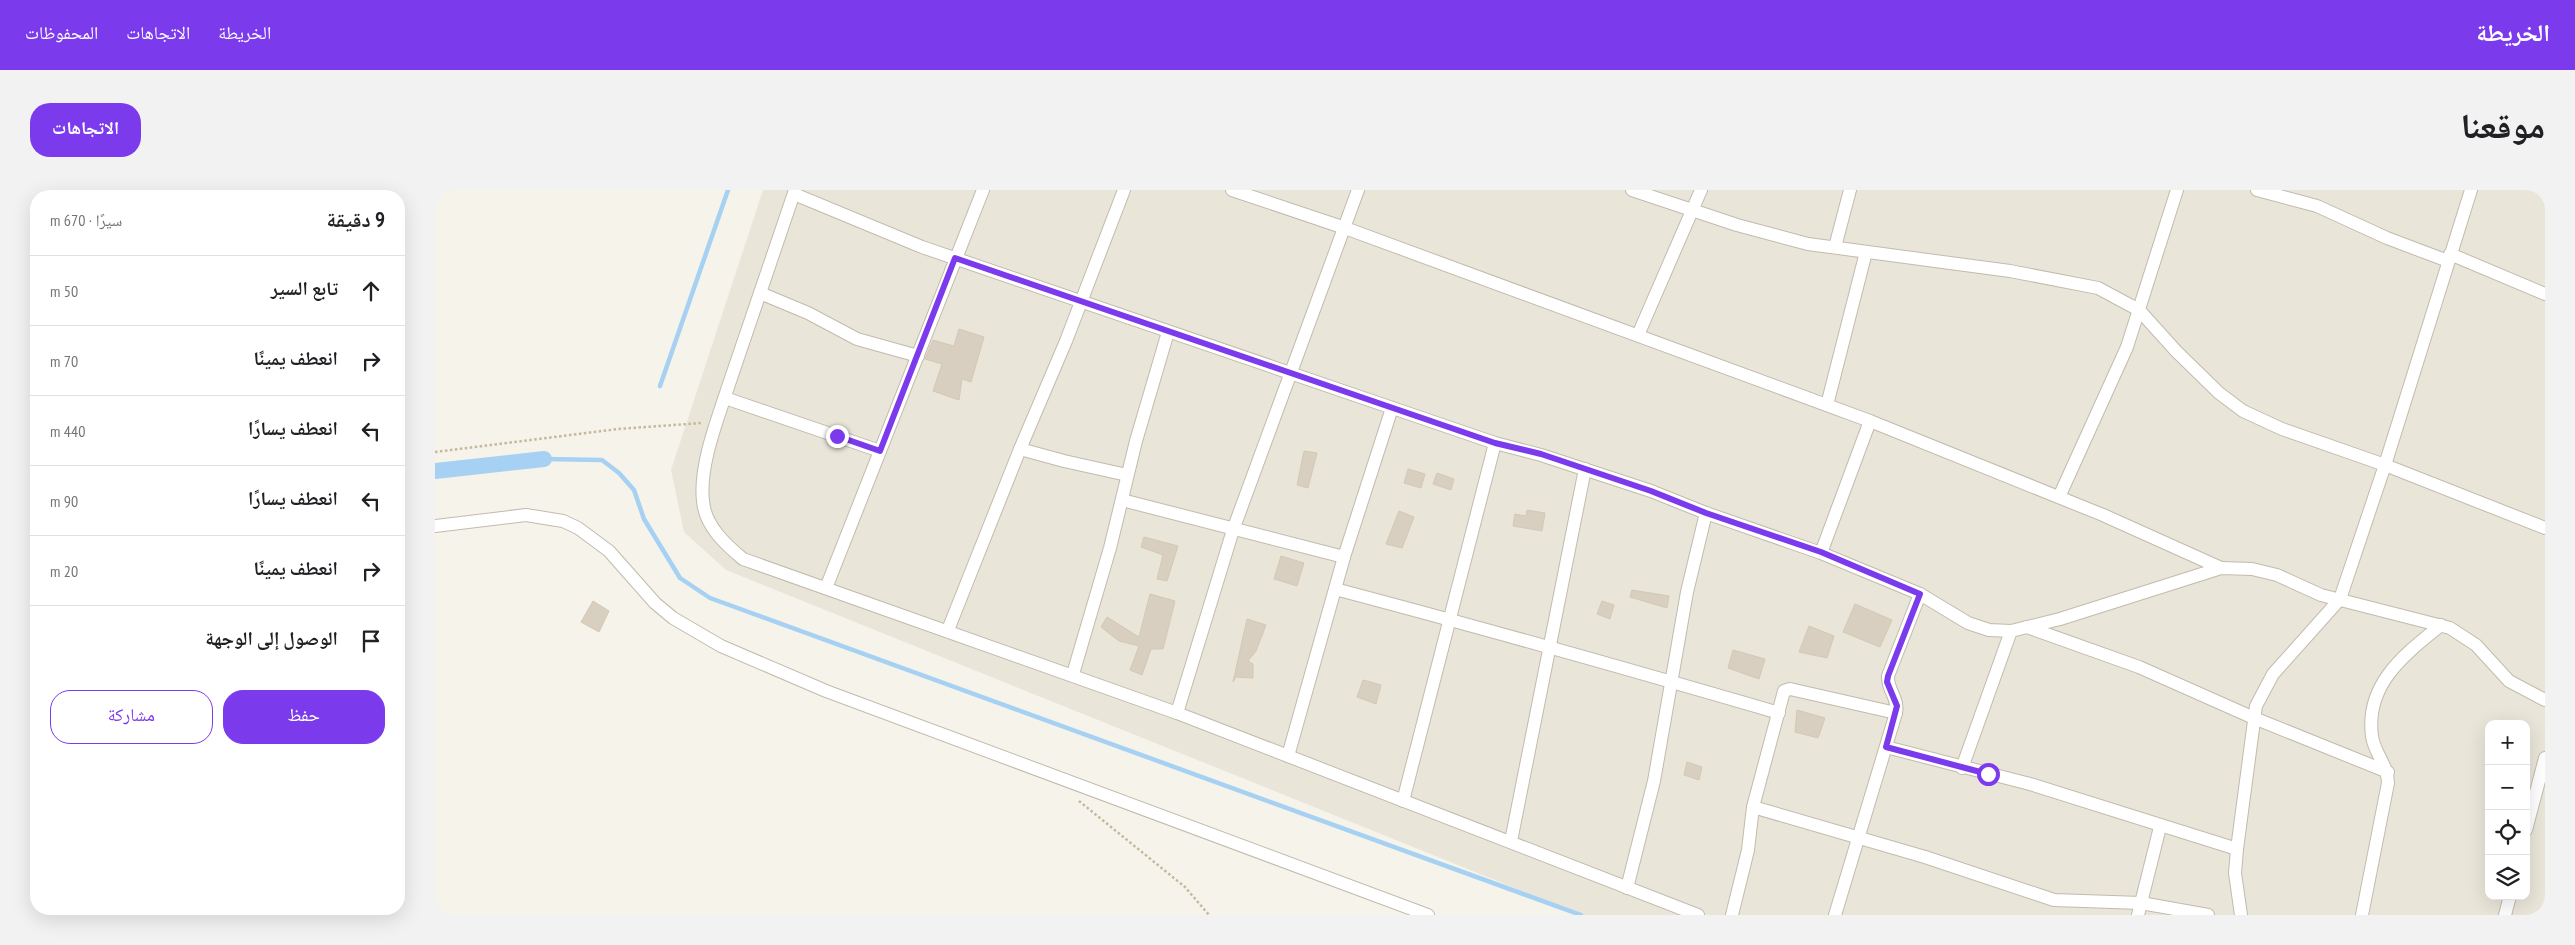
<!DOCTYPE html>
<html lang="ar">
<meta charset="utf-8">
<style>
body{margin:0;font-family:"PT Sans Narrow","Noto Naskh Arabic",sans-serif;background:#f2f2f2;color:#202124;direction:rtl}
.controls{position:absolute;right:15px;bottom:15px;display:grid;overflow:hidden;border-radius:10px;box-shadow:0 5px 20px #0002}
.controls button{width:45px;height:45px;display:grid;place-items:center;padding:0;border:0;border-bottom:1px solid #e0e0e0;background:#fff;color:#202124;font:25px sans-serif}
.stop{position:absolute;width:15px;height:15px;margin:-11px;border:4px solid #7c3aed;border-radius:50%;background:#fff}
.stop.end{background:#7c3aed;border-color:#fff;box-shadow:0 1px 5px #0008}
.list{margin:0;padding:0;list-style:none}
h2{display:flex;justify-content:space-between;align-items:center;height:65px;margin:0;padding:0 20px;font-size:21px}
h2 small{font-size:16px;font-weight:400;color:#757577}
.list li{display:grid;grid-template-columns:32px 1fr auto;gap:15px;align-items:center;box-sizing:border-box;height:70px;padding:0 20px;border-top:1px solid #e0e0e0}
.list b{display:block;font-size:19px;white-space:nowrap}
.list em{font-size:16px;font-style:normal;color:#757577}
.actions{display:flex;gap:10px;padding:15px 20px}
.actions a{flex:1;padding:11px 0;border:1px solid #7c3aed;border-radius:20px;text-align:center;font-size:18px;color:#7c3aed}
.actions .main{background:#7c3aed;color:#fff}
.icon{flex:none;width:28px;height:28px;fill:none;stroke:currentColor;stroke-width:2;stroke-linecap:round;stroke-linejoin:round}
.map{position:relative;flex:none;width:2110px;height:725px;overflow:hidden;direction:ltr;border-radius:20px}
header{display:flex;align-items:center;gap:30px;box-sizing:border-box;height:70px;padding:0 25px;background:#7c3aed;color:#fff}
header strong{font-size:24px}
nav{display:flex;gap:28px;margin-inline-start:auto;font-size:18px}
.intro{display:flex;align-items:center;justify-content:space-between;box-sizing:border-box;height:120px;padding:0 30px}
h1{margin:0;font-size:35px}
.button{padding:12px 22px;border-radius:20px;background:#7c3aed;color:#fff;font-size:18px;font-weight:700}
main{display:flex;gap:30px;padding:0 30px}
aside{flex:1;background:#fff;border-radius:20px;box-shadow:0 5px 20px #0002}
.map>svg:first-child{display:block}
.residential{fill:#eae5d9;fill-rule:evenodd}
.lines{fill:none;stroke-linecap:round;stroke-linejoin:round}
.stream{stroke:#a6d1f3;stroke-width:4.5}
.canal{stroke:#a6d1f3;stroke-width:16}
.building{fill:#d8cfc0;stroke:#d3c8b2}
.street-casing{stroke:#c2bbad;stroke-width:14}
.path{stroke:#c4b89d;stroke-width:2.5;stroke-dasharray:2.5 2.5;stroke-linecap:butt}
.street{stroke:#fff;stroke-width:12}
.route{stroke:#7c3aed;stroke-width:6}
</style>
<header>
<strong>الخريطة</strong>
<nav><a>الخريطة</a><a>الاتجاهات</a><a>المحفوظات</a></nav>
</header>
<div class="intro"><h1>موقعنا</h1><a class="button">الاتجاهات</a></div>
<main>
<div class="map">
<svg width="2110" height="725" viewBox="0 0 2110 725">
<rect width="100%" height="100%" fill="#f6f3eb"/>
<path class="residential" d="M328 0H2110V725H1147L291 380 249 342 236 280ZM2054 534H2091V706H2054Z"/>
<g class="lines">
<g class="stream">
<path d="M225 196 293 0"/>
<path d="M109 269 167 270 184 283 199 300 209 329 245 388 275 408 1146 725"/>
</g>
<path class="canal" d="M0 281 109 269"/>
</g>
<g class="building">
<path d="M524 139 549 147 536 192 527 189 524 210 498 201 507 174 490 169 498 150 519 156Z"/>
<path d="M869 261 882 263 873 298 862 295Z"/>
<path d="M973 279 990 284 986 298 969 293Z"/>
<path d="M1002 283 1019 289 1016 300 998 294Z"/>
<path d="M1092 320 1110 323 1107 341 1078 336 1080 324 1091 326Z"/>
<path d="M964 321 979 327 967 358 951 354Z"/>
<path d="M709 347 743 356 732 391 722 389 728 365 706 357Z"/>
<path d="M846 366 869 373 862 396 839 389Z"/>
<path d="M1197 400 1234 406 1232 418 1195 407Z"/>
<path d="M715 404 740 411 728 459H716L707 485 695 480 704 456 684 451 666 437 672 427 704 447Z"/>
<path d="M158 411 174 421 164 442 146 432Z"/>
<path d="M1167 411 1179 415 1175 429 1162 424Z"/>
<path d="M1420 414 1457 430 1445 457 1408 442Z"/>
<path d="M812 429 831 435 821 461 813 471 818 474V488L801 487 798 492Z"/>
<path d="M1374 436 1399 446 1392 468 1364 462Z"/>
<path d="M1298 460 1330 469 1324 489 1293 478Z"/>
<path d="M928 490 946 495 941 514 922 507Z"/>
<path d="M1362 520 1390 528 1383 548 1360 542Z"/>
<path d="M1252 572 1267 577 1264 590 1249 585Z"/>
</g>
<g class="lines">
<defs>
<g id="street">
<path d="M360 0C338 66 315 131 293 197 282 231 264 276 268 311 270 336 290 354 308 369L742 523 1263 725"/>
<path d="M797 0 910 38 1435 231 1668 325 1786 378"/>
<path d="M1197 0 1302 35 1373 54 1575 81 1663 98 1704 120 1741 161 1784 203 1808 221 1847 239 1950 275 2110 338"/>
<path d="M1822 0 1882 16 1952 48 2013 71"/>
<path d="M359 4 487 57 1060 253 1106 265 1216 301 1271 323 1386 363 1485 404 1533 433 1554 440 1576 441 1625 429 1786 378 1817 379 1842 385 1886 405 2015 438 2041 455 2074 491 2110 510"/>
<path d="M1400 57 1415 0"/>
<path d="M2015 64 2110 104"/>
<path d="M325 103 373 123 422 149 483 166"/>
<path d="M1203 145 1266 0"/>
<path d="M290 208 445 261"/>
<path d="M1392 215 1431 62"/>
<path d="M585 259 629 271 692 285"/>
<path d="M1624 307 1692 157 1742 0"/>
<path d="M687 310 909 367"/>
<path d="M0 336 91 325 128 331 143 338 174 361 220 413 238 428 286 456 391 501 993 725"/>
<path d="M1386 363 1435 231"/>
<path d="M391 398 548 0"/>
<path d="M900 399C1048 438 1196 480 1344 523"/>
<path d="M1592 437 1704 477 1819 528 1953 582"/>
<path d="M513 440 585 259 631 151 689 0"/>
<path d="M638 484 675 358 701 251 733 142"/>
<path d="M742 523 798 340 923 0"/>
<path d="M1451 557 1595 594 1802 659"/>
<path d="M853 566 909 367 957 218"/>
<path d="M1527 578 1576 441"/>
<path d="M968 611 1060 253"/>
<path d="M1318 617 1490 667 1619 710 1706 713 1773 725"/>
<path d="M2091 640 2110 568"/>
<path d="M1076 651 1150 279"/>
<path d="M1192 698 1219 591 1252 402 1271 323"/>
<path d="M1297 725 1313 660 1318 617 1349 501 1355 499 1461 523"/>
<path d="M1400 725 1461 523C1464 508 1452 500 1453 486L1485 404"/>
<path d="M1703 725 1725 637"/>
<path d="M1806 725 1800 683 1802 659 1821 516 1838 484 1905 409 1950 275 2036 0"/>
<path d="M1927 725 1953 593C1953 575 1939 563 1937 546 1930 494 1970 464 2006 435"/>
<path d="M2070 725 2075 706"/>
</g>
</defs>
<use href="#street" class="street-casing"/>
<g class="path">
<path d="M0 262 183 239 267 233"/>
<path d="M644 611 750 697 774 725"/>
</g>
<use href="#street" class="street"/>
</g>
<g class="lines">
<path class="route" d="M402 246 445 261 520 68 1060 253 1106 264 1216 301 1271 323 1386 362 1485 404 1453 486 1452 492 1462 516 1451 557 1553 584"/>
</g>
</svg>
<div class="controls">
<button>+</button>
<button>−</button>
<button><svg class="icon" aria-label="locate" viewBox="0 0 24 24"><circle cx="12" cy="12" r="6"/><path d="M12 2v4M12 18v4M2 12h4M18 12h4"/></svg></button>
<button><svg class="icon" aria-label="layers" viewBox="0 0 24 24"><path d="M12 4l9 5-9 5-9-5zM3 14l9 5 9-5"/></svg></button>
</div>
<div class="stop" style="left:1553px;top:584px"></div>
<div class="stop end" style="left:402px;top:246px"></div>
</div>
<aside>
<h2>9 دقيقة<small>سيرًا · 670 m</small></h2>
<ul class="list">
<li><svg class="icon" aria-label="ahead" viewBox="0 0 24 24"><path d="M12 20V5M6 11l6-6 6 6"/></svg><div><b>تابع السير</b></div><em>50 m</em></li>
<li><svg class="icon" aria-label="right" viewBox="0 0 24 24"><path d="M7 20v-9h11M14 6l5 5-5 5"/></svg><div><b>انعطف يمينًا</b></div><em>70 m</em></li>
<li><svg class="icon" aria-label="left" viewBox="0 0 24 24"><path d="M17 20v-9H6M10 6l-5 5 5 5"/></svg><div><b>انعطف يسارًا</b></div><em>440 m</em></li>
<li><svg class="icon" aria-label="left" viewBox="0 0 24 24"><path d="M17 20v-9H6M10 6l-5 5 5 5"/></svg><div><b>انعطف يسارًا</b></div><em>90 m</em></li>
<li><svg class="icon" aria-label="right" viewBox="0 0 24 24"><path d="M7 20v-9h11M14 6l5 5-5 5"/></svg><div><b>انعطف يمينًا</b></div><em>20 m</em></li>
<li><svg class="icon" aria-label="arrive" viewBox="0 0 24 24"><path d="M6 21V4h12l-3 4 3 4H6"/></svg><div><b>الوصول إلى الوجهة</b></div></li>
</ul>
<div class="actions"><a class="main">حفظ</a><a>مشاركة</a></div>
</aside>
</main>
